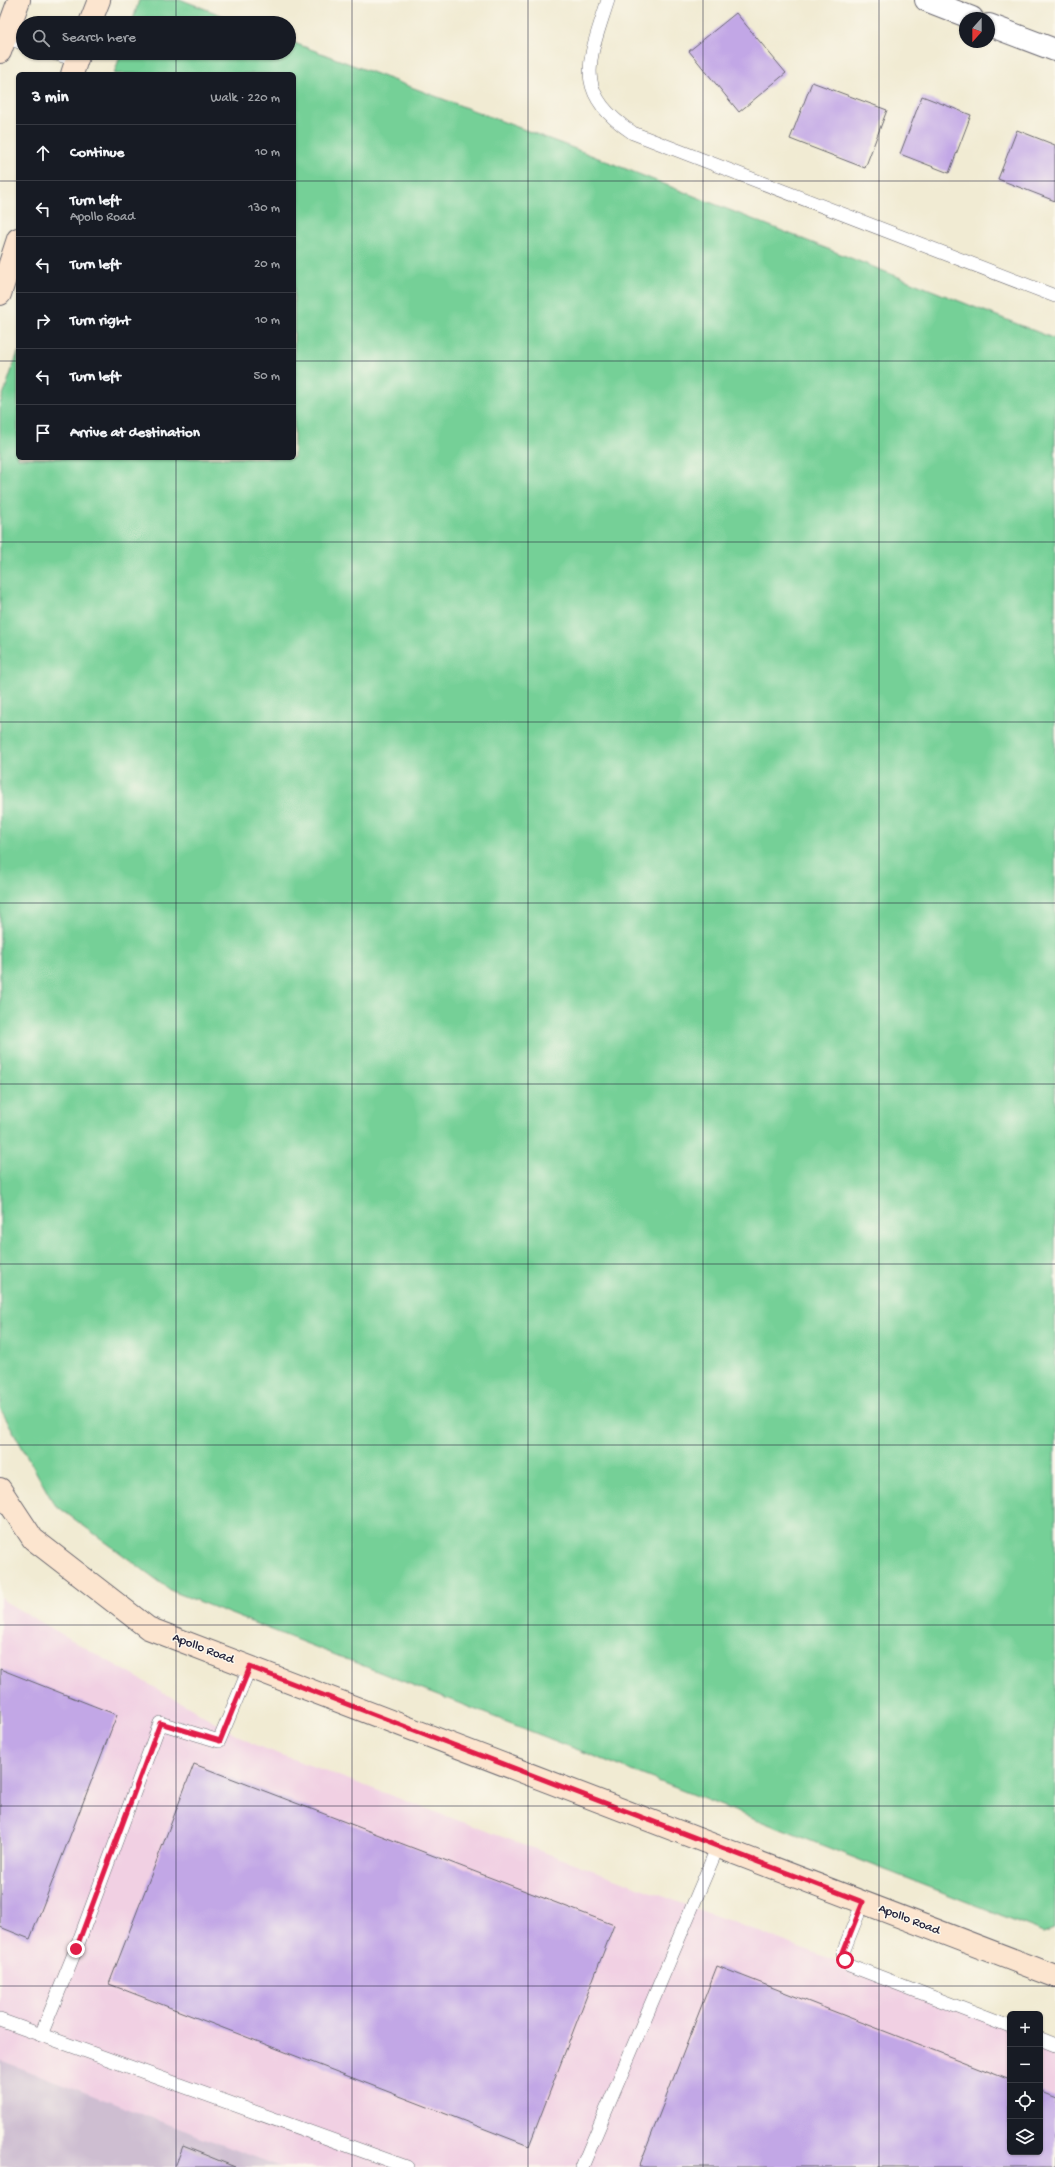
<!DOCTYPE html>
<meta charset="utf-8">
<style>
body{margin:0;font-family:"Gochi Hand",sans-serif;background:#20242c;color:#f1f3f6}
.controls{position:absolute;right:12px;bottom:12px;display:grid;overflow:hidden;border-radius:6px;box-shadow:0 1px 3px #0004}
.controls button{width:36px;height:36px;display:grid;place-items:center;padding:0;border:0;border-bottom:1px solid #363941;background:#171b24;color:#f1f3f6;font:20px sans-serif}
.compass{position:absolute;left:959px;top:12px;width:36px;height:36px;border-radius:50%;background:#171b24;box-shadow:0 1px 3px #0004;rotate:201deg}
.stop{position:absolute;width:12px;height:12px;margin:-9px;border:3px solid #e11d48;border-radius:50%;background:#fff}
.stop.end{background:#e11d48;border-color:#fff;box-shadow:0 1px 4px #0008}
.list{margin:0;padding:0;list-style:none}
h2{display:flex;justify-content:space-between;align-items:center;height:52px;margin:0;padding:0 16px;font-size:17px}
h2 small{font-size:13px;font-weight:400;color:#9ea1a6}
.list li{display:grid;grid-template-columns:26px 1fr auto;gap:12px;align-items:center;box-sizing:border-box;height:56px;padding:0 16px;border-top:1px solid #363941}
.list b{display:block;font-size:15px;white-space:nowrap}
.list p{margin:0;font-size:13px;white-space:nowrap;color:#9ea1a6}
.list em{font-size:13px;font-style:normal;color:#9ea1a6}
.icon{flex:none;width:22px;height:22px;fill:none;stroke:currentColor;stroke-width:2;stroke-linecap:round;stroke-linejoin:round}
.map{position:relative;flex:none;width:1055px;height:2167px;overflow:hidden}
.search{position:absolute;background:#171b24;box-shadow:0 1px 3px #0004;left:16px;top:16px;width:280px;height:44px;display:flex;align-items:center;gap:10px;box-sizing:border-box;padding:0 14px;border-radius:22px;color:#9ea1a6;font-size:15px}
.panel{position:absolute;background:#171b24;box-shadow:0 1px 3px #0004;left:16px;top:72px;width:280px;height:388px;border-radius:6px}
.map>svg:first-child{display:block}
.built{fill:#f1d0e3}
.industrial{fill:#cebed1}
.green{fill:#75d097;stroke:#4c7969}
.building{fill:#c2a7e6}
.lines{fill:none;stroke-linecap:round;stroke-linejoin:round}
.lane-casing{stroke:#6a6870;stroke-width:14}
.street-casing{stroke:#6a6870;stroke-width:24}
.secondary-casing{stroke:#6a6870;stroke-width:24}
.lane{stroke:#fff;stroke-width:13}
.street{stroke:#fff;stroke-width:22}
.secondary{stroke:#fce5cf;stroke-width:22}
.route{stroke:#e11d48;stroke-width:5}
.grid{fill:none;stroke:#22223b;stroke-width:1;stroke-opacity:0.55}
.labels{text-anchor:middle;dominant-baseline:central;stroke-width:3;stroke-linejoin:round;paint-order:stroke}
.street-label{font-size:13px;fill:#22223b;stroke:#fbf7ec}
</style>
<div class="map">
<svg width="1055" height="2167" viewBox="0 0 1055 2167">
<rect width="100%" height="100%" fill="#fbf7ec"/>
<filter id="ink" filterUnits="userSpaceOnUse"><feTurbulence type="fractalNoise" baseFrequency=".025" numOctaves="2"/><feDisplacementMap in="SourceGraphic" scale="8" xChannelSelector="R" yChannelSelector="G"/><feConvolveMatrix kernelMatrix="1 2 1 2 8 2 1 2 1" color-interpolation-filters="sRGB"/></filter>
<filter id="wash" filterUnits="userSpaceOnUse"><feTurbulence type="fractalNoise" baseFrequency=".012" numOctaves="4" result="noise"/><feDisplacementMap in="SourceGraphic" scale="16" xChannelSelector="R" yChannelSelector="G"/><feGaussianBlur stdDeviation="0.9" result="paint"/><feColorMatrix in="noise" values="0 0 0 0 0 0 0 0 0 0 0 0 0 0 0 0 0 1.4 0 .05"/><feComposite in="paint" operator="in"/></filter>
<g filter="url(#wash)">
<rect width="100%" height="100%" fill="#f1ebd3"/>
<path class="built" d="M0 1596 4 1601 255 1745 1010 2025V2152H1040V2036L1055 2042V2167H0Z"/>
<path class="industrial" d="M0 2060 281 2167H0Z"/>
<g class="green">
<path d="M139 0H182L242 23H132Z"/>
<path d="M289 41 573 148 1055 339V1928L1044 1932 172 1591 54 1504 0 1408V404L18 352V458H294V74H114L121 53H289Z"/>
</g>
<g id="blocks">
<g class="building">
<path d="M736 13 786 73 739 112 689 51Z"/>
<path d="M812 82 887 110 865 168 790 139Z"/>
<path d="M922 96 971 115 949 173 900 154Z"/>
<path d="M1017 130 1055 145V201L998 179Z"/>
<path d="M0 1669 117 1715 30 1939 0 1927Z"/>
<path d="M194 1764 614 1925 529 2146 109 1984Z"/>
<path d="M717 1966 1010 2080V2152H1040V2091L1055 2097V2167H639Z"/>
<path d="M183 2146 235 2167H175Z"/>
</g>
</g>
</g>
<g filter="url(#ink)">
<use href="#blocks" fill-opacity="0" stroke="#6a6870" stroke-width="1"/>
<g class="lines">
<defs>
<g id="lane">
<path d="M608 0C589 61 571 91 633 133L1055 296"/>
<path d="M0 36 23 43"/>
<path d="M53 53 77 60"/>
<path d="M863 1902 843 1952 845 1960 849 1965 1010 2027"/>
<path d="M0 2020 407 2167"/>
<path d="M41 2035 76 1949 160 1723 219 1741 250 1667"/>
<path d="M1040 2039 1055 2045"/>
<path d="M582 2167 718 1846"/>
</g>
<g id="street">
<path d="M926 0 972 18"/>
<path d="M989 25 1055 50"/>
</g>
<g id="secondary">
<path d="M90 23 99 0"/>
<path d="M0 52 19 0"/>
<path d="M72 74 79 53"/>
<path d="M0 294 18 239"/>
<path d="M0 1489 33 1539 148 1628 1055 1976"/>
</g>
</defs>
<use href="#lane" class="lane-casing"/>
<use href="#street" class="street-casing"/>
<use href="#secondary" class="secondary-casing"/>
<use href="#lane" class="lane"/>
<use href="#street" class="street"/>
<use href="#secondary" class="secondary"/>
</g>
</g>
<g class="lines" filter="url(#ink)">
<path class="route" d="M76 1949 160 1723 220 1741 250 1667 863 1902 843 1952 845 1960"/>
</g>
<path class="grid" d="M176 0V23M352 0V2167M528 0V2167M703 0V2167M879 0V2167M176 53V74M0 181H18M294 181H1055M0 361H18M294 361H1055M176 458V2167M0 542H1055M0 722H1055M0 903H1055M0 1084H1055M0 1264H1055M0 1445H1055M0 1625H1055M0 1806H1055M0 1986H1055"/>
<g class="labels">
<g class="street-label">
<text transform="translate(203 1649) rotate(21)">Apollo Road</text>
<text transform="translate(909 1920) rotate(21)">Apollo Road</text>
</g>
</g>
</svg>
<div class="controls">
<button>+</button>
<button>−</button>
<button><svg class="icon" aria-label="locate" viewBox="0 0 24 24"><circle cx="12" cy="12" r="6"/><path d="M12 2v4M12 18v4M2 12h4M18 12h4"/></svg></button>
<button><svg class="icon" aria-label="layers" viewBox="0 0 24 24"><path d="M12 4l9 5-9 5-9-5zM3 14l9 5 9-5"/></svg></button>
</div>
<svg class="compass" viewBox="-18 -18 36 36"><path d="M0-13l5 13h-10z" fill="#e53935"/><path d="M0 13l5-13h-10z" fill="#9ea1a6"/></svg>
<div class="stop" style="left:845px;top:1960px"></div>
<div class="stop end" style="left:76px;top:1949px"></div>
<div class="search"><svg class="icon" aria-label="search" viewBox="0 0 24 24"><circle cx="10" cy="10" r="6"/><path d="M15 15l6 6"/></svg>Search here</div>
<section class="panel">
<h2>3 min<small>Walk · 220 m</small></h2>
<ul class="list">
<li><svg class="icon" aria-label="ahead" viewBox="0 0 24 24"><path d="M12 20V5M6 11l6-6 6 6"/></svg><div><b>Continue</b></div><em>10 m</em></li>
<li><svg class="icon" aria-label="left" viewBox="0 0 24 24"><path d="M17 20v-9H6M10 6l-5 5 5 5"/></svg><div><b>Turn left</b><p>Apollo Road</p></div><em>130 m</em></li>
<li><svg class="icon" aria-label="left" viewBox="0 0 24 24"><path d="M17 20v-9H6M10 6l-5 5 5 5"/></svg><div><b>Turn left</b></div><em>20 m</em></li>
<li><svg class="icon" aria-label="right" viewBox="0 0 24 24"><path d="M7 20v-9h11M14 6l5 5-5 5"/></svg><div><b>Turn right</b></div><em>10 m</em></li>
<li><svg class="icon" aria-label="left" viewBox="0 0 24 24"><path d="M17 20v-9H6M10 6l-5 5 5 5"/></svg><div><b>Turn left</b></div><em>50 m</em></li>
<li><svg class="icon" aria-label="arrive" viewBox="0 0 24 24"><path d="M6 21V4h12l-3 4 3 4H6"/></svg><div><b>Arrive at destination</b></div></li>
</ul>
</section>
</div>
